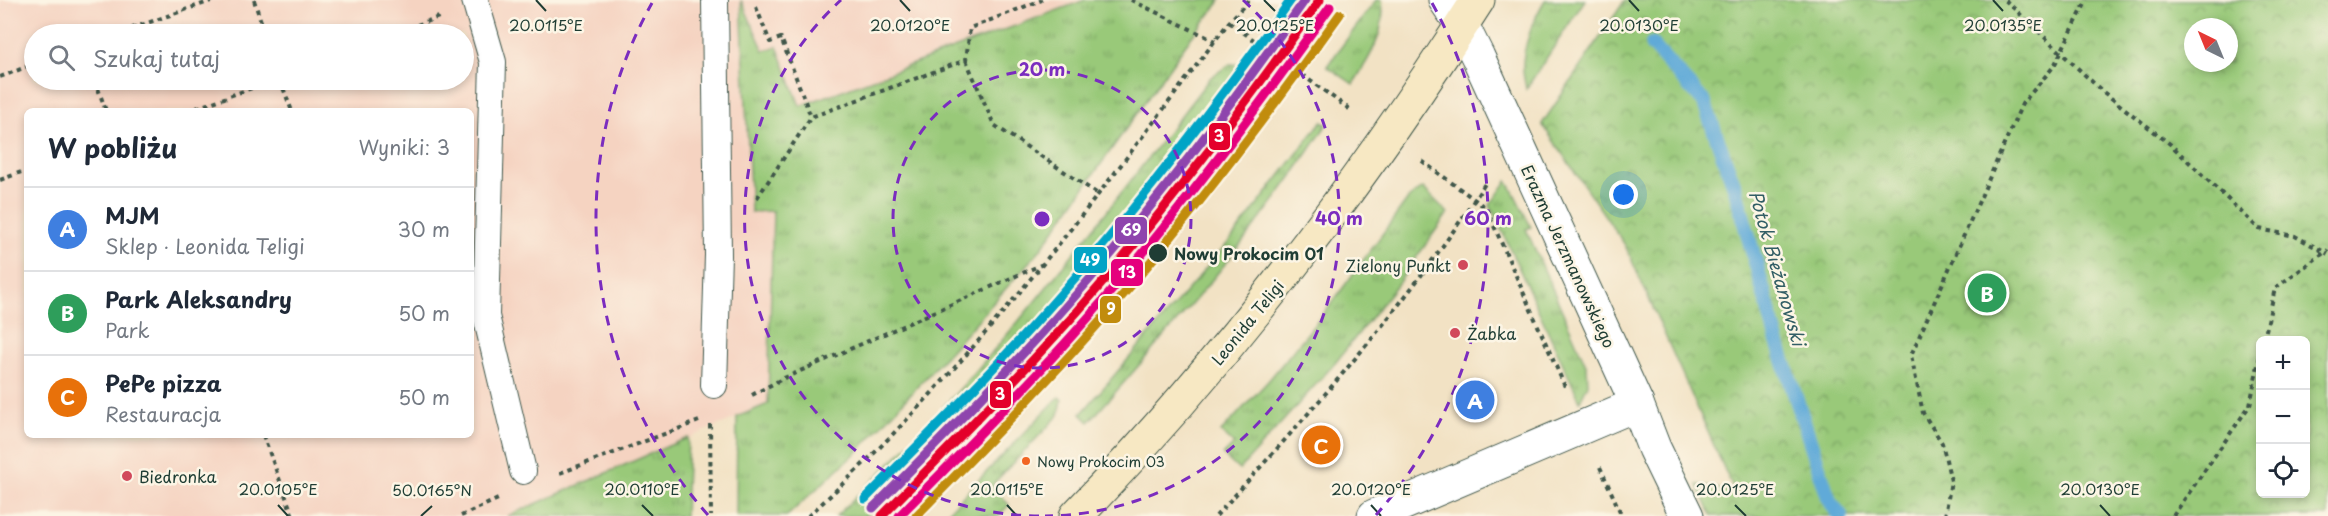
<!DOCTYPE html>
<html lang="pl">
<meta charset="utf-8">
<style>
body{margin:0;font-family:"Playpen Sans",sans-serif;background:#f6f6f7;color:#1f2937}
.controls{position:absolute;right:18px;bottom:18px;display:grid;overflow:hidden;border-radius:9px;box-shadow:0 3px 9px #0003}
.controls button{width:54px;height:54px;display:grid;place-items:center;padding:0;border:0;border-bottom:2px solid #e0e1e3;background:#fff;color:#1f2937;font:30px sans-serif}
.compass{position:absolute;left:2184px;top:18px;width:54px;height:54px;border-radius:50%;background:#fff;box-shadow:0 3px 9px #0003;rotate:317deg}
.you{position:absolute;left:1624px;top:195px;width:21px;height:21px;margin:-15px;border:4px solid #fff;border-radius:50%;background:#1a73e8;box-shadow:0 0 0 9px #1a73e833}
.badge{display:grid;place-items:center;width:39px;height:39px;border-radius:50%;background:#111827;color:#fff;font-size:20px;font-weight:700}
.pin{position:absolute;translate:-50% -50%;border:3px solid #fff;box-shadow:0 2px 6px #0006}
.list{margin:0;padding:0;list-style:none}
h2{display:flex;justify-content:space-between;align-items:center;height:78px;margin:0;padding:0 24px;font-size:26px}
h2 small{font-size:20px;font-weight:400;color:#747a83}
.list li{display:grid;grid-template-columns:39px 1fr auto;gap:18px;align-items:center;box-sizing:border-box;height:84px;padding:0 24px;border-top:2px solid #e0e1e3}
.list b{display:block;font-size:22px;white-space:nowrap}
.list p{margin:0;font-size:20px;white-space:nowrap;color:#747a83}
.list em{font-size:20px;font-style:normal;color:#747a83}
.icon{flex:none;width:33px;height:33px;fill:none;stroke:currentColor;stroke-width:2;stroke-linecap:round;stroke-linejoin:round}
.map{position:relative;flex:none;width:2328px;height:516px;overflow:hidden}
.search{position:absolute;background:#fff;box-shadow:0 3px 9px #0003;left:24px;top:24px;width:450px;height:66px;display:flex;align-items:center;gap:15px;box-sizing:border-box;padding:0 21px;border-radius:33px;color:#747a83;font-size:22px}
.panel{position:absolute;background:#fff;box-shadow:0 3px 9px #0003;left:24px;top:108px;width:450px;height:330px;border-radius:9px}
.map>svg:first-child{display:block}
.built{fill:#f5d3c1;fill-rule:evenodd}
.grass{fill:url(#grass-tufts);stroke:#5c8356;stroke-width:1.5}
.park{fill:url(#park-crowns);stroke:#5c8356;stroke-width:1.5;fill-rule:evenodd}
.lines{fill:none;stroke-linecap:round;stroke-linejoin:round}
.stream{stroke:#60aad8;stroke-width:15}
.lane-casing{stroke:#3f564a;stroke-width:28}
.street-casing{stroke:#3f564a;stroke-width:35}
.secondary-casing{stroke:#3f564a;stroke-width:35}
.path{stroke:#3f564a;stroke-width:4;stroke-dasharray:4.5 4.5;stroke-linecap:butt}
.lane{stroke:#fff;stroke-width:26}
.street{stroke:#fff;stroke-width:33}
.secondary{stroke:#f7e8c3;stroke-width:33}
.tram-1-casing{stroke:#fcf5e5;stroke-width:14}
.tram-2-casing{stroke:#fcf5e5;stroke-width:14}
.tram-3-casing{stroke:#fcf5e5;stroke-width:14}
.tram-4-casing{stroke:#fcf5e5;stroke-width:14}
.tram-5-casing{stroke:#fcf5e5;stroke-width:14}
.tram-1{stroke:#e4002b;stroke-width:9}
.tram-2{stroke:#e5007d;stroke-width:9}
.tram-3{stroke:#8e44ad;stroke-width:9}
.tram-4{stroke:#c18c0d;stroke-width:9}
.tram-5{stroke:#02a4c6;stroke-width:9}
.ticks{fill:none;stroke:#1f3d34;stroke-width:2}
.ring{fill:none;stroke:#7b2cbf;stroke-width:3;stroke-dasharray:10 8}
.stop-dot{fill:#1f3d34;stroke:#fcf5e5;stroke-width:2}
.poi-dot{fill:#d1495b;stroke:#fcf5e5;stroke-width:2}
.bus-dot{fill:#f26522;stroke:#fcf5e5;stroke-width:2}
.labels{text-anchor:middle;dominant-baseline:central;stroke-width:5;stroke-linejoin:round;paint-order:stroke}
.bus-label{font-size:14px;fill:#1f3d34;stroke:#fcf5e5;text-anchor:start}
.stop-label{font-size:16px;font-weight:bold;fill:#1f3d34;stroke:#fcf5e5;text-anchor:start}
.street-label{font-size:16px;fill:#1f3d34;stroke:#fcf5e5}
.poi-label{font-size:16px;fill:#1f3d34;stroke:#fcf5e5;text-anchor:start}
.water-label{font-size:18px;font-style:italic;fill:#325e65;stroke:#fcf5e5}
.ticks-label{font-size:15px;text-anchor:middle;fill:#1f3d34;stroke:#fcf5e5;stroke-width:5;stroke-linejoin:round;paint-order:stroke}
.centre{fill:#7b2cbf;stroke:#fcf5e5;stroke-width:3}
.ring-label{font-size:18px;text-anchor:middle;font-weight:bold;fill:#7b2cbf;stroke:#fcf5e5;stroke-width:5;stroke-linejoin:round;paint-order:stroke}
.line-badge{stroke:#fcf5e5;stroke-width:2}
.badge-label{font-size:16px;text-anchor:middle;font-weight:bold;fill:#fff}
</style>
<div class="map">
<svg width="2328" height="516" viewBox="0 0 2328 516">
<defs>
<pattern id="grass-tufts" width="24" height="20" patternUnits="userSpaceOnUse" patternTransform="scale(1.5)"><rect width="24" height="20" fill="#99c979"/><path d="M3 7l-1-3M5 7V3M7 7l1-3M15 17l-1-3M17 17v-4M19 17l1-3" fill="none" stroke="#7ca464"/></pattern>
<pattern id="park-crowns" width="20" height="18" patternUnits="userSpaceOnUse" patternTransform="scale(1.5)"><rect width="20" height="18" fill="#99c979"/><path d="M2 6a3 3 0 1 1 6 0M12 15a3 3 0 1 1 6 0" fill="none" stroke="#7ca464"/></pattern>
</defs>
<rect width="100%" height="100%" fill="#fcf5e5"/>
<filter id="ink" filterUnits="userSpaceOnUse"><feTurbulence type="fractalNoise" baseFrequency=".0167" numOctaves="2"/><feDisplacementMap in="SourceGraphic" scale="12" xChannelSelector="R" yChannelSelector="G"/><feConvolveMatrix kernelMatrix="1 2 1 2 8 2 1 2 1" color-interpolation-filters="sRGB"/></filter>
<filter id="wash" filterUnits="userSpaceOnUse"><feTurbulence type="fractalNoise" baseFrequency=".008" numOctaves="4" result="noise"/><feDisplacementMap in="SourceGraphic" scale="24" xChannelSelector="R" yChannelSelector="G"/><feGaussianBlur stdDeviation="1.35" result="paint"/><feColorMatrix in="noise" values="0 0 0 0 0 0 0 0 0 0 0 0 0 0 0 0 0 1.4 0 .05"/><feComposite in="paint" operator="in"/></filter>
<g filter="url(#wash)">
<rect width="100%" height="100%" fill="#f2e2c4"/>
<path class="built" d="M0 0H1085L799 106 777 46 764 51 742 1 751 212 773 210 768 404 508 516H0ZM34 34H464V80H34ZM27 111H471V435H27Z"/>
<g class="grass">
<path d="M741 0 764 51 777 46 800 106 1085 0H1221L1186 44 1040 250 954 347 858 451 787 516H736L737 417 768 404 773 211 751 212Z"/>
<path d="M1289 0H1307L1282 35 1275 30 1274 22Z"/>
<path d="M1376 0H1382C1387 31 1369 59 1353 84L1327 66Z"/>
<path d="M1545 0H1585L1526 89C1525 82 1523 76 1523 69 1522 48 1534 18 1545 0Z"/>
<path d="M1230 64 1241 65 1255 73C1189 158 1123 243 1052 324 993 391 928 453 865 516H836C978 385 1092 230 1210 78Z"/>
<path d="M1322 121 1327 124C1258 232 1173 327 1089 422L1081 414 1233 237Z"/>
<path d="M1507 181 1512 189 1531 227 1526 229 1587 367 1588 384 1580 401 1490 205Z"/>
<path d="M1423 188 1448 213 1399 282 1336 362 1239 470 1223 455 1234 444 1221 432 1269 380 1329 307 1408 199Z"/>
<path d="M1059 397 1062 400 1059 415 992 485 1009 505 998 516H944Z"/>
<path d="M688 438 685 516H508L668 446Z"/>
</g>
<path class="park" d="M1625 0H2328V516H1712L1697 484 1735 493 1625 245 1542 124ZM2193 27H2229V63H2193ZM2260 340H2306V494H2260Z"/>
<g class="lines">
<path class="stream" d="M1652 45 1704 102 1735 188 1777 340 1830 502 1841 516"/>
</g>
</g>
<g filter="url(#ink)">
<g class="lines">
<defs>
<g id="lane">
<path d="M475 0 493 62 486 316 523 471"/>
<path d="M714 385 718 255 715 0"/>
</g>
<g id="street">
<path d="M1445 0 1462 25 1478 57 1637 404 1654 448 1687 516"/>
<path d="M1374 516 1637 404"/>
</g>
<path id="secondary" d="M1076 516C1228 358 1360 185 1478 0"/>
</defs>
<use href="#lane" class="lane-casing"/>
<use href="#street" class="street-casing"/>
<use href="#secondary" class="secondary-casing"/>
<g class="path">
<path d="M254 0 265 34"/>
<path d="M1131 0 1215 41"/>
<path d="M2005 0 2102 91 2170 144 2259 229 2295 236 2328 254"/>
<path d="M756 7 770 42 781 38 811 117"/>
<path d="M1229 22 1352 111"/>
<path d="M115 34 214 0"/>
<path d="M392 34 439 17"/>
<path d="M966 60 994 125 1098 194"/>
<path d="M0 77 34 64"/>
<path d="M95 80 106 111"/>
<path d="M280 80 292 111"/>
<path d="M188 111 274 80"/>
<path d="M1422 161 1486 208 1566 389"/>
<path d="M0 180 27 170"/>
<path d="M757 198 811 117 966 60 970 28 1042 0"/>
<path d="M2264 340 2275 288 2328 250"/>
<path d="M752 395 782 379 1043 264"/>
<path d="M710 424 711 516"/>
<path d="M263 435 293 516"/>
<path d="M1600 467 1622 516"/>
<path d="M560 473 699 421"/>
<path d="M461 516 498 499"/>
<path d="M808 516C969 371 1099 195 1229 22L1249 0"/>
<path d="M1216 516C1312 411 1409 303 1486 182"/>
<path d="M1945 516 1951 481 1942 443 1923 413 1911 355 2022 104 2054 66 2087 0"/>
<path d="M2173 516 2250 405 2260 355"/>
</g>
<use href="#lane" class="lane"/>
<use href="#street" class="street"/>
<use href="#secondary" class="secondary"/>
<defs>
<path id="tram-1" d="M882 516C948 449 1014 382 1077 312 1164 213 1243 107 1320 0"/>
<path id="tram-2" d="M899 516C963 451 1027 387 1087 319 1174 220 1253 114 1330 7"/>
<path id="tram-3" d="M873 508C939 441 1006 374 1068 304 1153 208 1231 105 1305 0"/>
<path id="tram-4" d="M916 516C977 453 1039 391 1097 325 1184 226 1263 121 1340 14"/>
<path id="tram-5" d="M865 499C931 432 998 366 1060 295 1143 201 1218 102 1291 0"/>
</defs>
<use href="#tram-1" class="tram-1-casing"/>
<use href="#tram-2" class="tram-2-casing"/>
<use href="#tram-3" class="tram-3-casing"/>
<use href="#tram-4" class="tram-4-casing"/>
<use href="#tram-5" class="tram-5-casing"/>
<use href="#tram-1" class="tram-1"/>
<use href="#tram-2" class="tram-2"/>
<use href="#tram-3" class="tram-3"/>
<use href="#tram-4" class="tram-4"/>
<use href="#tram-5" class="tram-5"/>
</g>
</g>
<path class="ticks" d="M536 0 546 11M900 0 910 11M1264 0 1275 11M1629 0 1639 11M1993 0 2003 11M278 505 288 516M642 505 653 516M1007 505 1017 516M1371 505 1381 516M1735 505 1746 516M2100 505 2110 516M421 516 432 506"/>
<g class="ring">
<circle cx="1042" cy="219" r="149"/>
<path d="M1039 516A297 297 0 0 1 841 0M1243 0A297 297 0 0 1 1045 516"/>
<path d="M708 515A446 446 0 0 1 652 3M1432 3A446 446 0 0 1 1376 515"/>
</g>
<circle class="stop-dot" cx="1158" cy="253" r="10"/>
<g class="poi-dot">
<circle cx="1463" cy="265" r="6"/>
<circle cx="1455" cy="333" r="6"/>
<circle cx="127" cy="476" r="6"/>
</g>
<circle class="bus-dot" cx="1026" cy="461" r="5"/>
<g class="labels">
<g class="bus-label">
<text x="1037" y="461">Nowy Prokocim 03</text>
</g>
<g class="stop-label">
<text x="1174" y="253">Nowy Prokocim 01</text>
</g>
<g class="street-label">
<text transform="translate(1569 256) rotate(65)">Erazma Jerzmanowskiego</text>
<text transform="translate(1247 322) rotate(-51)">Leonida Teligi</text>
</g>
<g class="poi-label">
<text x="1451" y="265" text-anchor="end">Zielony Punkt</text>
<text x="1467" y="333">Żabka</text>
<text x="139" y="476">Biedronka</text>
</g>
<g class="water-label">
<text transform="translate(1778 268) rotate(74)">Potok Bieżanowski</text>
</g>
</g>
<g class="ticks-label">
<text x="546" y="31">20.0115°E</text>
<text x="2003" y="31">20.0135°E</text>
<text x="910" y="31">20.0120°E</text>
<text x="1275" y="31">20.0125°E</text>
<text x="1639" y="31">20.0130°E</text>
<text x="278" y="495">20.0105°E</text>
<text x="642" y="495">20.0110°E</text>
<text x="1007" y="495">20.0115°E</text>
<text x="1371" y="495">20.0120°E</text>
<text x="1735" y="495">20.0125°E</text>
<text x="2100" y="495">20.0130°E</text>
<text x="432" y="496">50.0165°N</text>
</g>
<circle cx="1042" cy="219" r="9" class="centre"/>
<g class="ring-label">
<text x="1042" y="76">20 m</text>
<text x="1339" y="225">40 m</text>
<text x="1488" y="225">60 m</text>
</g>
<g class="line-badge">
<rect x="1208" y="122" width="23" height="29" rx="6" fill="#e4002b"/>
<rect x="1114" y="216" width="34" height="29" rx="6" fill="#8e44ad"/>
<rect x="1073" y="246" width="35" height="28" rx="6" fill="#02a4c6"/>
<rect x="1110" y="258" width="34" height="29" rx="6" fill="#e5007d"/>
<rect x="1099" y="295" width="23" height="29" rx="6" fill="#c18c0d"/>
<rect x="989" y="380" width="23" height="29" rx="6" fill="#e4002b"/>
</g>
<g class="badge-label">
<text x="1219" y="142">3</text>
<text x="1131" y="236">69</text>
<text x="1090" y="266">49</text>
<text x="1127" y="278">13</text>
<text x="1111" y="315">9</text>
<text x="1000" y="400">3</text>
</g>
</svg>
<div class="controls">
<button>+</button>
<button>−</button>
<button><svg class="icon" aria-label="locate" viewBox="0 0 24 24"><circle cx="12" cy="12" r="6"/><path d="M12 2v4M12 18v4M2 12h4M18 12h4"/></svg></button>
</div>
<svg class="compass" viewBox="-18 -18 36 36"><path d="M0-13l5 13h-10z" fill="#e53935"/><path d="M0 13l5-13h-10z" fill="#747a83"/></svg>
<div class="you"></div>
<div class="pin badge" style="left:1475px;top:400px;background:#3f7fe0">A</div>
<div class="pin badge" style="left:1987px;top:293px;background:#2e9e5b">B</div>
<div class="pin badge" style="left:1321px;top:445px;background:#e8710a">C</div>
<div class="search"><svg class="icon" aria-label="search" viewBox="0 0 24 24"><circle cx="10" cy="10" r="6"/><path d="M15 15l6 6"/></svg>Szukaj tutaj</div>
<section class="panel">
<h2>W pobliżu<small>Wyniki: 3</small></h2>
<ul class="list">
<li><span class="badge" style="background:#3f7fe0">A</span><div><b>MJM</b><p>Sklep · Leonida Teligi</p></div><em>30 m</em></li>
<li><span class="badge" style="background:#2e9e5b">B</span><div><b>Park Aleksandry</b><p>Park</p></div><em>50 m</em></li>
<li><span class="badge" style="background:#e8710a">C</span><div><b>PePe pizza</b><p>Restauracja</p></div><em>50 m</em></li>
</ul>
</section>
</div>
